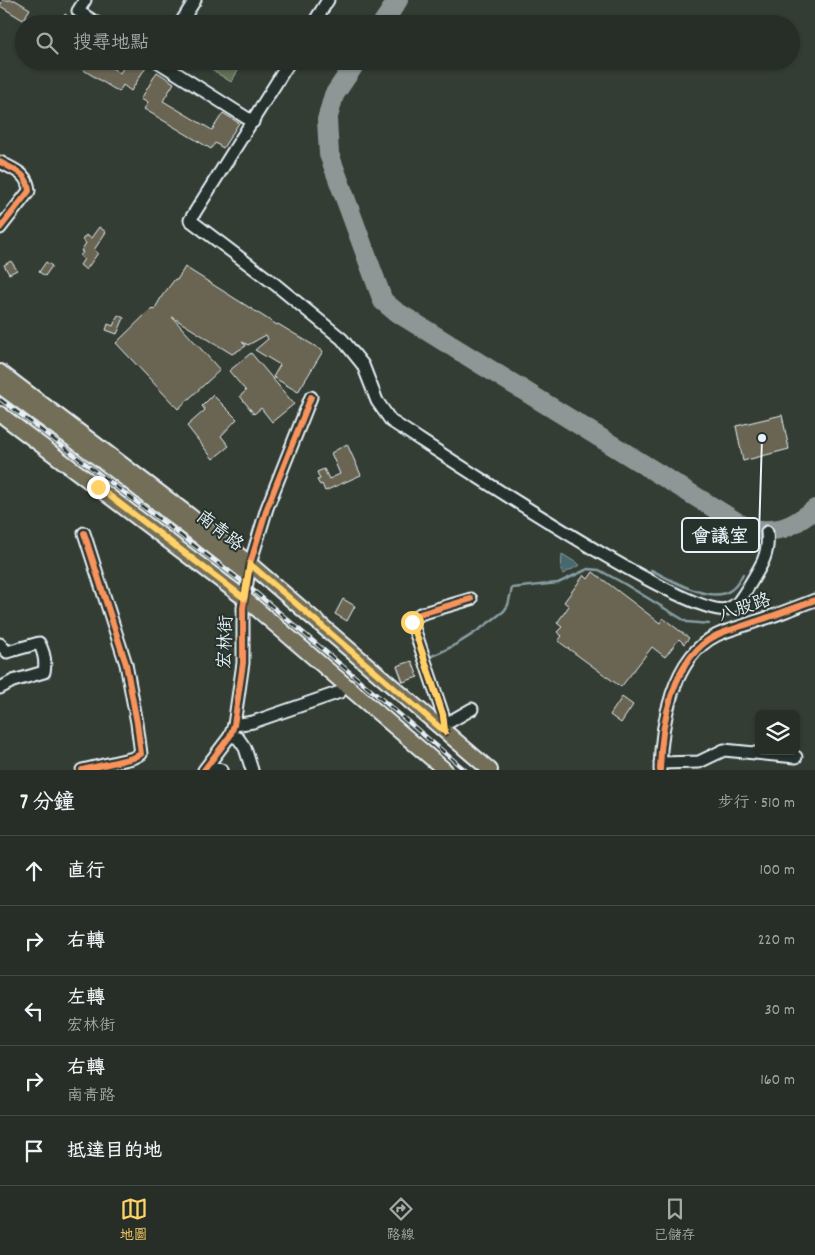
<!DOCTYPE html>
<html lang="zh-TW">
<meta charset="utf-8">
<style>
body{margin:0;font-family:Dekko,"LXGW WenKai TC",sans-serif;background:#333a33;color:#f1f3f6}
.controls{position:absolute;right:15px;bottom:15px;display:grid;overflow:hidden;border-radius:8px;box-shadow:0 1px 4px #0004}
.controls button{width:45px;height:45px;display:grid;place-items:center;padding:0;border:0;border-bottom:1px solid #434a44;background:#272e27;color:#f1f3f6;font:25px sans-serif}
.stop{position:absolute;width:15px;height:15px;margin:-11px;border:4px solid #ffd166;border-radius:50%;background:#fff}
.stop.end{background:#ffd166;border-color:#fff;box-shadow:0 1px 5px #0008}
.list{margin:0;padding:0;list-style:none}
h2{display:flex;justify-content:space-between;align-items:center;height:65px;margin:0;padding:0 20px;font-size:21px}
h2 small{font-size:16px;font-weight:400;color:#a4a8a7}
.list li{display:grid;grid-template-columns:32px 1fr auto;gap:15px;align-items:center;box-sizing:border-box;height:70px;padding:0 20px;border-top:1px solid #434a44}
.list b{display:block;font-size:19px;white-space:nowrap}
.list p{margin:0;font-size:16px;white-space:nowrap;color:#a4a8a7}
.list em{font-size:16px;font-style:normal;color:#a4a8a7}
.icon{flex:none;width:28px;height:28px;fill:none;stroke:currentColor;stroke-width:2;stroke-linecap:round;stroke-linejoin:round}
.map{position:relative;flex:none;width:815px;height:770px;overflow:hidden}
.search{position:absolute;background:#272e27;box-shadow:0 1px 4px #0004;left:15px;right:15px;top:15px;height:55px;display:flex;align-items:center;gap:12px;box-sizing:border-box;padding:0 18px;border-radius:28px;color:#a4a8a7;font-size:19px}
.sheet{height:415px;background:#272e27}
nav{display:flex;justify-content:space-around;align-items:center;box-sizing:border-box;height:70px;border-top:1px solid #434a44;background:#272e27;font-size:14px;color:#a4a8a7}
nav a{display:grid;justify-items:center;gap:2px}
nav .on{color:#ffd166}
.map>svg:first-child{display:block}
.green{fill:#607154;stroke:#a4b1a6}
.water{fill:#46686c;stroke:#879fa4}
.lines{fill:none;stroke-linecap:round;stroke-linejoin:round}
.stream{stroke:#879fa4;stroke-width:2.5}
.taxiway{stroke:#8e9796;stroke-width:20}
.building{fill:#6a6552;stroke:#e8f1f8}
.minor-casing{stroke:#e8f1f8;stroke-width:15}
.major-casing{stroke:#e8f1f8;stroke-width:18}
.minor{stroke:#26332d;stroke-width:11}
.major{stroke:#726e59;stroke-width:14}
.rail-casing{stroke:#e8f1f8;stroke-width:4.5}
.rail{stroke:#26332d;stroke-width:2.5;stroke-dasharray:8;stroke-linecap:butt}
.cycleway-casing{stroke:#26332d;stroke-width:9}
.cycleway{stroke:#f8935d;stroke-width:6}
.route{stroke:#ffd166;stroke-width:6}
.labels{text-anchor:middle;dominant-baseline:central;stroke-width:4;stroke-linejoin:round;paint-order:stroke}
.street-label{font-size:18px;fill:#e8f1f8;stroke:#26332d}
.leader{fill:none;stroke:#e8f1f8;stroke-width:2}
.callout-dot{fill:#e8f1f8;stroke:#26332d;stroke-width:2}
.callout{fill:#26332d;stroke:#e8f1f8;stroke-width:2}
.callout-label{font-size:19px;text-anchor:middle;font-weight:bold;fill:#e8f1f8}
</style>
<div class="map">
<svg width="815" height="770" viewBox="0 0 815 770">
<rect width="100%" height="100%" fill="#343d34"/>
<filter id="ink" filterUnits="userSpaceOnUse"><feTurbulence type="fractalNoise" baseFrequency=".02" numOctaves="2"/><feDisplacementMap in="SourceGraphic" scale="10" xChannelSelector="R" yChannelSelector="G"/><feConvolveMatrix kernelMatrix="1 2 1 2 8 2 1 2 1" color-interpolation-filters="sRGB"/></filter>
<g filter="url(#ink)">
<path class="green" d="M198 61H244L231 82Z"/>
<path class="water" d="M562 554 580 565 563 574 561 571Z"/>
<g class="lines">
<g class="stream">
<path d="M651 570C670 579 712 605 731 590 737 586 740 580 743 574"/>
<path d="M432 656C459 645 481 629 504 611L508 605 512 588 558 583 588 569 599 570 623 583 687 622 709 624"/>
</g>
<g class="taxiway">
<path d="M382 24 398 0"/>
<path d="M357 61 334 95 327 120 329 154 383 301 395 311 748 529C780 533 791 528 815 509"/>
</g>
</g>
<g class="building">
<path d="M3 0H15L30 9 23 20 0 6Z"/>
<path d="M65 14 80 24H59Z"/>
<path d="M69 61H101L120 73 127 61H141L147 65 131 91 123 85 119 92Z"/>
<path d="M157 72 174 83 163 101 212 130 223 113 239 123 223 148 215 143 211 149 144 109 148 103 141 99Z"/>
<path d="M99 227 106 232 94 250 98 253 86 270 80 265 84 259 80 256 83 252 81 251 86 243 82 240 86 235 91 238Z"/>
<path d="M11 261 17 270 9 274 4 265Z"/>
<path d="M46 262 52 266 45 276 39 272Z"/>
<path d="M185 267 277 325 278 324 323 351 298 392 273 377 280 365 255 350 268 339 266 335 248 345 242 342 246 346 232 354 172 317 220 370 178 409 116 343 152 308 154 310 162 296 175 279 177 280Z"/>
<path d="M118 315 124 318 117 334 106 330 108 324 113 326Z"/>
<path d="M251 353 294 404 272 422 261 408 254 414 240 396 246 391 229 371Z"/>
<path d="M213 395 237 419 221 436 229 446 213 459 187 426 205 410 202 406Z"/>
<path d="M782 415 789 449 743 461 736 426Z"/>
<path d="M347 444 361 475 325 491 322 484 320 485 317 480 320 479 317 472 324 469 329 479 340 474 331 453Z"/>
<path d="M593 572 660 623 663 618 689 638 684 644 679 639 665 657 652 647 621 687 558 641 562 636 557 632 562 627 557 623 569 606 564 602 584 575 588 579Z"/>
<path d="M343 599 355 606 347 621 335 614Z"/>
<path d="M412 661 418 677 403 682 397 666Z"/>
<path d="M622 697 633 705 621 723 610 715Z"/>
</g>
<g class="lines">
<defs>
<g id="minor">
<path d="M85 0 78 11 98 24"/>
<path d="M180 24 195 0"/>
<path d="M313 24 328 0"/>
<path d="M157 61 253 122"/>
<path d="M290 61 190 220 276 285 342 339 363 365 377 401 391 421C437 450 689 620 727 609 730 608 735 605 737 603 740 602 761 566 763 561 767 552 768 541 767 532"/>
<path d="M0 162C14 170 28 173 29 191L0 228"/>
<path d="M0 644 7 652 39 643C44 652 46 662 44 672L13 681 0 688"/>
<path d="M234 725 253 722 340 692"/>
<path d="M444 725 472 709"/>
<path d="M445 732 443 715 412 622 420 614 471 599"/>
<path d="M230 736 238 738 245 748 252 770"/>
<path d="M660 763 699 762 724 750 796 757"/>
<path d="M209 766 221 770"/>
<path d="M82 770 133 758 141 754 137 723 126 664 84 533"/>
<path d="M204 770 230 736 234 725 243 663V608L250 564 267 508 311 397"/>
<path d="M660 770C661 725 672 657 717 635 730 629 744 626 757 621 777 615 796 607 815 600"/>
</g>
<g id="major">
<path d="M0 372 189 515 250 564 490 770"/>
<path d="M0 386 113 469 244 571"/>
<path d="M0 414 244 598 445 770"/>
</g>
</defs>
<use href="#minor" class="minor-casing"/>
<use href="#major" class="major-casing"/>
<use href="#minor" class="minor"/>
<use href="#major" class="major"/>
<defs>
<path id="rail" d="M0 399 248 586 465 770"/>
</defs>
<use href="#rail" class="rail-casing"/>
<use href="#rail" class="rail"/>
<defs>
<g id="cycleway">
<path d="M0 162C14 170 28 173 29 191L0 228"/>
<path d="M445 732 443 715 412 622 420 614 471 599"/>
<path d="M82 770 133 758 141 754 137 723 126 664 84 533"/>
<path d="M204 770 230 736 234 725 243 663V608L250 564 267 508 311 397"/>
<path d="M660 770C661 725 672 657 717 635 730 629 744 626 757 621 777 615 796 607 815 600"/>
</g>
</defs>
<use href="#cycleway" class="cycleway-casing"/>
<use href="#cycleway" class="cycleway"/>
</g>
</g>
<g class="lines" filter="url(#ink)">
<path class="route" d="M98 487 244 598 250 564 445 732 443 715 412 622"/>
</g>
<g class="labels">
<g class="street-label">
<text transform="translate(219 532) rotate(38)">南青路</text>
<text transform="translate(745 609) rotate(-19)">八股路</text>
<text transform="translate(227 642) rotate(-88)">宏林街</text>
</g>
</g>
<path class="leader" d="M762 438L759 535"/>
<circle class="callout-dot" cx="762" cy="438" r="5"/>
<rect class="callout" x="682" y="518" width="77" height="34" rx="5"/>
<g class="callout-label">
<text x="720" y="542">會議室</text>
</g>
</svg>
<div class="controls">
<button><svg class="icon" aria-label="layers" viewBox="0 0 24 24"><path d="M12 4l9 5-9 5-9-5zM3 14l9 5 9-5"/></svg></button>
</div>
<div class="stop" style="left:412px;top:622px"></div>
<div class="stop end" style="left:98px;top:487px"></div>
<div class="search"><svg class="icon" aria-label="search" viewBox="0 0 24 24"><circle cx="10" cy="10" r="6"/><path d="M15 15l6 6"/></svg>搜尋地點</div>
</div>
<section class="sheet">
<h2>7 分鐘<small>步行 · 510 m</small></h2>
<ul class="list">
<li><svg class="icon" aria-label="ahead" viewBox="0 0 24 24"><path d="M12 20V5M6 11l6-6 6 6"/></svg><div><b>直行</b></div><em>100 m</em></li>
<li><svg class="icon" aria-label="right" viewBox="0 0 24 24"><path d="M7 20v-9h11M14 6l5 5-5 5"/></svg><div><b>右轉</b></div><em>220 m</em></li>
<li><svg class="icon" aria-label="left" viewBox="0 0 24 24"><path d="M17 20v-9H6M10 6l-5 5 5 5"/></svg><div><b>左轉</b><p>宏林街</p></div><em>30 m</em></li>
<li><svg class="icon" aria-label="right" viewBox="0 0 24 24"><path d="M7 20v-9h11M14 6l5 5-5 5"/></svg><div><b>右轉</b><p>南青路</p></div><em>160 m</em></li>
<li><svg class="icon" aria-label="arrive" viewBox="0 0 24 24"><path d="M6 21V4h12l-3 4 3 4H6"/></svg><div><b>抵達目的地</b></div></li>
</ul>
</section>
<nav>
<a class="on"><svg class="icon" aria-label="map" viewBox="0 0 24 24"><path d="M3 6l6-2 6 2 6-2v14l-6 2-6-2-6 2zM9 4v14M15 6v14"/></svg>地圖</a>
<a><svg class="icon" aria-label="directions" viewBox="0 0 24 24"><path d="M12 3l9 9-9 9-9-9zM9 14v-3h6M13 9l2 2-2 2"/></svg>路線</a>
<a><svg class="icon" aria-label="saved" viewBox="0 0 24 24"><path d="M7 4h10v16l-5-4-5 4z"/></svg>已儲存</a>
</nav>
